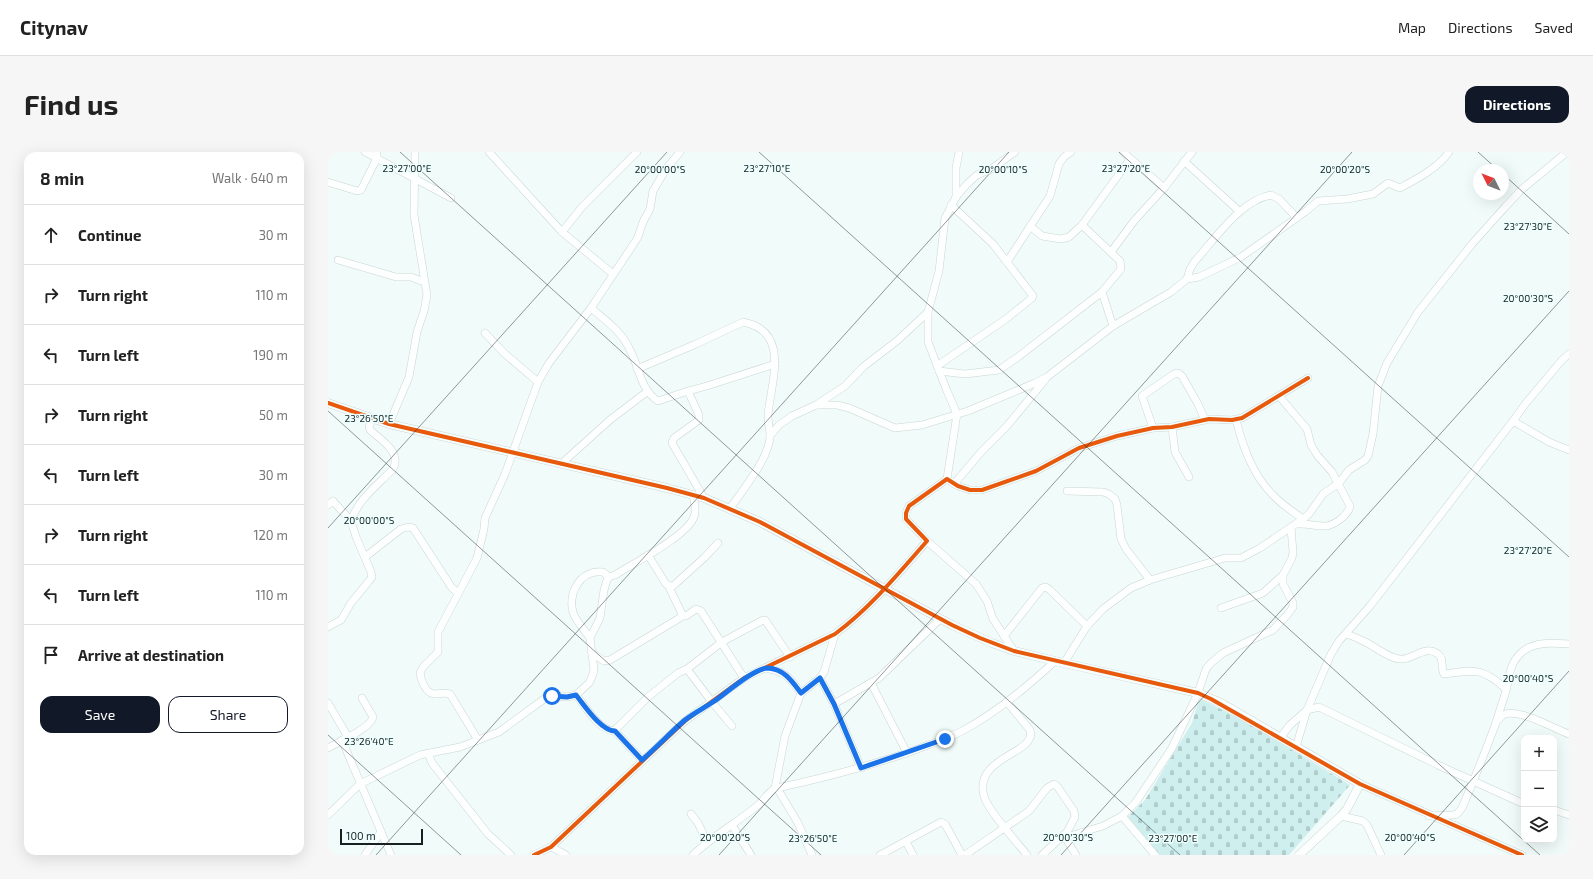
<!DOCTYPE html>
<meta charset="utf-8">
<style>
body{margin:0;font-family:"Exo 2",sans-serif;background:#f6f6f6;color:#222}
.controls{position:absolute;right:12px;bottom:12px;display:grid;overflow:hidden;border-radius:8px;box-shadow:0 4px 16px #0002}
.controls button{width:36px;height:36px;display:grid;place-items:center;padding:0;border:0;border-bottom:1px solid #e0e0e0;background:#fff;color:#222;font:20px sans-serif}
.compass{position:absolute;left:1145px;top:12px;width:36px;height:36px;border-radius:50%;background:#fff;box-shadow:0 4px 16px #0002;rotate:312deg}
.scale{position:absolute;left:12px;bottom:10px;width:83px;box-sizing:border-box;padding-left:4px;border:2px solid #172020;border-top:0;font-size:11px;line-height:14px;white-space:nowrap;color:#172020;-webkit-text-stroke:3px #ecfffe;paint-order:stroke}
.stop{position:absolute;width:12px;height:12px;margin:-9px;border:3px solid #1a73e8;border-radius:50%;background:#fff}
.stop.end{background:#1a73e8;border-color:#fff;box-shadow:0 1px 4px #0008}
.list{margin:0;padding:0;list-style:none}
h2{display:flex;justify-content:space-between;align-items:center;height:52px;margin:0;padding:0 16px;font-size:17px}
h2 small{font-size:13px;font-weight:400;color:#767676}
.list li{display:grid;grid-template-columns:26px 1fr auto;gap:12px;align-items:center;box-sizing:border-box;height:60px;padding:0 16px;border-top:1px solid #e0e0e0}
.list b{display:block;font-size:15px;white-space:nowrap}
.list em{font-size:13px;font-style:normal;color:#767676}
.actions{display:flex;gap:8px;padding:12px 16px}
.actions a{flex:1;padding:9px 0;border:1px solid #111827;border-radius:12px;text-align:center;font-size:14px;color:#111827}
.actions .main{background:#111827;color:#fff}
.icon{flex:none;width:22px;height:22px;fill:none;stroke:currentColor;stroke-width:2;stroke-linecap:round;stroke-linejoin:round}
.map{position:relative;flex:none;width:1241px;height:703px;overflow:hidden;border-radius:12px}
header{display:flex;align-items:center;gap:24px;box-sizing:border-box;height:56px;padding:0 20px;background:#fff;border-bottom:1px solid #e0e0e0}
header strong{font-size:19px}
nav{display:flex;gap:22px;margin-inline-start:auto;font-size:14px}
.intro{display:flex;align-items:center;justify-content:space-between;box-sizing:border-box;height:96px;padding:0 24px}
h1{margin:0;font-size:28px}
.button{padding:10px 18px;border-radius:12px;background:#111827;color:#fff;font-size:14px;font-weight:700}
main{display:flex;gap:24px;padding:0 24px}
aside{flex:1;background:#fff;border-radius:12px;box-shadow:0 4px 16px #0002}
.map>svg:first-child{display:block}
.cemetery{fill:url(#cemetery-stones)}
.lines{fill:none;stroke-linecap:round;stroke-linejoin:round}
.minor-casing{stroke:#cbd5d4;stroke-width:8}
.tertiary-casing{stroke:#cbd5d4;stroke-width:9}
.minor{stroke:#fdfefe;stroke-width:7}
.tertiary{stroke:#fdfefe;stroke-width:8}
.cycleway-casing{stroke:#ecfffe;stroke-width:6}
.cycleway{stroke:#e8590c;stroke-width:4}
.route{stroke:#1a73e8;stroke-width:5}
.ticks{fill:none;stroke:#172020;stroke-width:1;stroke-opacity:0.45}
.ticks-label{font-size:10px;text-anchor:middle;fill:#172020;stroke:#ecfffe;stroke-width:3;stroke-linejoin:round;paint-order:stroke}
</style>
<header>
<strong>Citynav</strong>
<nav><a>Map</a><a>Directions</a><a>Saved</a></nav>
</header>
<div class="intro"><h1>Find us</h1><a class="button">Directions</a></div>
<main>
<aside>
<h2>8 min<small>Walk · 640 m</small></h2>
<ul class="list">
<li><svg class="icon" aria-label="ahead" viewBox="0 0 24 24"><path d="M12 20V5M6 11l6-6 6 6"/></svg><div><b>Continue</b></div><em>30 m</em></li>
<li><svg class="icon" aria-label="right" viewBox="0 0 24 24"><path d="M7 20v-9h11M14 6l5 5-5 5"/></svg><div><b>Turn right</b></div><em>110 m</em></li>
<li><svg class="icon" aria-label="left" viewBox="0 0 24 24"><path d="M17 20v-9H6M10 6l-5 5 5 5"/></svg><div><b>Turn left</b></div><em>190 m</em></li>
<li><svg class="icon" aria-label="right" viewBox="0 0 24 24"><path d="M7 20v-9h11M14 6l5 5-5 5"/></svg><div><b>Turn right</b></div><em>50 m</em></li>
<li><svg class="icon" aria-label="left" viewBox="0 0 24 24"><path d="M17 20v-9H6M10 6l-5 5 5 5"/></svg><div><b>Turn left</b></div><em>30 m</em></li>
<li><svg class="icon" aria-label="right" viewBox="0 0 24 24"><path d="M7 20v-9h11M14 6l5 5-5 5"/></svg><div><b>Turn right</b></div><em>120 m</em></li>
<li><svg class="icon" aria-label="left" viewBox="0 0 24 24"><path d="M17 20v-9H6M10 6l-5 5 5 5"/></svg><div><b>Turn left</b></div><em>110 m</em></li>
<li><svg class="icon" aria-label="arrive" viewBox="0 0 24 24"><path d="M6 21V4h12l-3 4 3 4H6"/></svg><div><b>Arrive at destination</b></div></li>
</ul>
<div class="actions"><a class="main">Save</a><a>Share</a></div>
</aside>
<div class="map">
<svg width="1241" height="703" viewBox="0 0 1241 703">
<defs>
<pattern id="cemetery-stones" width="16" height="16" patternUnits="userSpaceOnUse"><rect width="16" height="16" fill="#ceefee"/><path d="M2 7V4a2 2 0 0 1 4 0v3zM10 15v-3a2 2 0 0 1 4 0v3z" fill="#b0cdcc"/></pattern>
</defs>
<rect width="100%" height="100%" fill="#f0fbfa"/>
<path class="cemetery" d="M874 548 911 566 1022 633 961 703H832L800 665 817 648 864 571 870 551Z"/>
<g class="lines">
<defs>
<g id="minor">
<path d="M37 0 123 46"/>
<path d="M161 0 234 80 285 122"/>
<path d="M795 0 836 36"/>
<path d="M856 9 911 59"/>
<path d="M0 30 29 39 33 38 49 6V0"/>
<path d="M628 45V16L631 0"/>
<path d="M702 74 714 84 733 87 741 85 754 73 802 7"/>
<path d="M234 80 254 55 309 0"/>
<path d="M783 100 806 69 836 36 864 0"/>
<path d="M10 108 68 125H83L96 130"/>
<path d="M679 110 722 44 731 12 736 5 743 0"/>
<path d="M859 127 862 117 867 109C887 87 913 48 943 43L951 47 969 66"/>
<path d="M774 140 785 174"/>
<path d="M263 156C277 168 293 179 301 196 311 213 312 238 330 249L357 240 382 233 447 212"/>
<path d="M600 160V190L619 239 629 262 619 327"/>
<path d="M157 181 176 201 210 230"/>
<path d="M609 214 678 167 704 146 705 144 665 92 623 53"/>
<path d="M309 217 368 192 415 170C463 179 443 230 440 263 440 269 441 275 442 281 443 289 439 298 436 305 427 323 414 340 402 356"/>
<path d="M611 219 637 222 671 218 690 205 774 140 793 117 792 109 754 73"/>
<path d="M360 239 371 263V268L346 286 344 291 376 346"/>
<path d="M951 244 979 277 983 293 989 303 1004 320 1022 354C1021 359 1019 361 1015 365 997 381 991 371 969 372"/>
<path d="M488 253H509L521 256 567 276 594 273 640 259 707 231 719 225 785 174 843 140 859 127 871 125 913 105 977 60 990 49 1019 47 1045 42 1060 31 1072 36C1089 27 1110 16 1121 0"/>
<path d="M908 268C915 295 925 324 946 344 954 353 966 360 975 367"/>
<path d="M1185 269 1221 290 1241 298"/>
<path d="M61 272 81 225 89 180 96 159 99 143 86 63 87 0"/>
<path d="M844 275 847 300 861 325"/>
<path d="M825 276 814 244 846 222 850 221 854 224 870 252 877 268"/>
<path d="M442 284 451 273 464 264 488 253 517 234 535 215 570 188 600 160 611 119 617 66 628 45 639 32 649 23 663 17 687 0"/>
<path d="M233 312 283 267 320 239"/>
<path d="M626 332 654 299 679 274 717 228"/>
<path d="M739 339 775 340 781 342 787 347 789 353 793 387 798 397 822 428"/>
<path d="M0 353 5 349 23 369"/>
<path d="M599 389 648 432 659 449 665 467 686 499"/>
<path d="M320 403 338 432 342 434H345L377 405 390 391"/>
<path d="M37 405 73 377 80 375 85 376 124 436 130 441"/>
<path d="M340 433 355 464H358L368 457 373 459 416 526"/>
<path d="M893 456 935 441 955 423"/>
<path d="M0 475 13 468 23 451 41 429 44 425 43 420 28 385 23 369C30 347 50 333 65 317 74 300 53 288 42 278L41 275 44 267"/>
<path d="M1018 482C1024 484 1030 486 1035 489 1047 494 1058 505 1071 507 1085 509 1096 492 1110 502 1117 508 1112 515 1116 522 1146 518 1154 515 1178 537"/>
<path d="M676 484 714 436 718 435 722 438 759 474"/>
<path d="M262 486C257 479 250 471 246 463 238 443 252 417 275 420L281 425"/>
<path d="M264 501 276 509 282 508 355 464"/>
<path d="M736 511 759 474 775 457 803 436 822 428 897 406H913L932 396 975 367 981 362 995 342 1011 331 1021 318 1037 308 1040 304 1045 282 1050 234 1059 211 1090 160 1144 92 1178 54 1193 38 1239 0"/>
<path d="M437 516C457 519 462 526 473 541"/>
<path d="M359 517 384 550 404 574"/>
<path d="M492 526 506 552 533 616"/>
<path d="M543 531 579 601"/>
<path d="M248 543C258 555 271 579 287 579L314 608"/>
<path d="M679 550 702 578C710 602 645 604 656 644 660 659 689 690 699 703"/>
<path d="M0 551 20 585"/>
<path d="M506 552 551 526 612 467"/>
<path d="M1168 570C1170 568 1173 565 1175 563 1190 555 1226 577 1241 582"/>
<path d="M286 579 320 545 350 521 359 517 394 490 435 468H437L462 505"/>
<path d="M952 586 962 573 979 558 991 555 1110 613 1196 652"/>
<path d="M14 588 63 703"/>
<path d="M150 588 122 542C117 540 112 542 106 542 98 541 93 529 92 521L95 515 110 500V480L149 406 156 377 157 366 177 322 210 230 221 211 263 156 305 93 310 85 315 70 322 57 325 39 338 17 352 0"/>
<path d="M968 595 979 558 1003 502 1011 489 1042 454 1185 269 1198 251 1234 208 1241 202"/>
<path d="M0 596C11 590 43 576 45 565L34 546"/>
<path d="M100 601 104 611 160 682 183 703"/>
<path d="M1032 632 1194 703"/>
<path d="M447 636H449L470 671 484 703"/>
<path d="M449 636C496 626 542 614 587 598 602 592 618 587 632 580 667 562 698 536 727 509"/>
<path d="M1226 658 1241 663"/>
<path d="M363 662 370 671 379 690"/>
<path d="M0 663 32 632 92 603 132 595 171 580 216 547 224 544 239 545 248 543 261 531 264 525 266 518 262 486 272 466 276 438 279 428 281 425 287 423C306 411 359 384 366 365 369 358 366 350 365 343"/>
<path d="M794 664 827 703"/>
<path d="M1013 664 1035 669 1039 673 1053 703"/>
<path d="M1101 664 1125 663 1129 662 1134 656C1146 628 1157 600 1168 571 1171 560 1175 549 1178 539 1182 523 1181 512 1194 500 1207 489 1225 491 1241 492"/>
<path d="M404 673 423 703"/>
<path d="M737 685 748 703"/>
<path d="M732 687 775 674 794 664 808 650 844 596 870 541 878 517 883 511 895 501 945 478 960 462 965 455V451L955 432V423L964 406 965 400 963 376"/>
<path d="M578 690 585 703"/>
<path d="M223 695 238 703"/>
<path d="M37 703 53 680"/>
<path d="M206 703 223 695 357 569 416 526 507 482C541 457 571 421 599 389L578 367V361L581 354 619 327 630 334 642 338H654L708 319 751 296 789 284 825 276 844 275 881 267 904 268 914 266 980 226"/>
<path d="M365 703C385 684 408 671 429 654 436 648 440 641 447 636L457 584 473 541 492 526 496 520 507 482"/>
<path d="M552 703 613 670 617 672 634 703"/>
<path d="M637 703 701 659 719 636 726 632 729 634 746 659 747 665 739 680 714 703"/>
</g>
<path id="tertiary" d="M0 251 61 272 339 336 376 346 432 370 624 473 664 491 686 499 727 509 870 541 893 551 1032 632 1019 657 1013 664 971 703"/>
</defs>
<use href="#minor" class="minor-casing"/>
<use href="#tertiary" class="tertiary-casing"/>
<use href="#minor" class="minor"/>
<use href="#tertiary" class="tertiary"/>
<defs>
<g id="cycleway">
<path d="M0 251 61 272 339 336 376 346 432 370 624 473 652 486 686 499 870 541 883 547 1032 632 1194 703"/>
<path d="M206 703 223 695 357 569 416 526 507 482C541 457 571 421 599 389L578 367V361L581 354 619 327 630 334 642 338H654L708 319 751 296 789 284 825 276 844 275 881 267 904 268 914 266 980 226"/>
</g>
</defs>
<use href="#cycleway" class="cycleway-casing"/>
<use href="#cycleway" class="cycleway"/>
</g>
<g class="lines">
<path class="route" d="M224 544 239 545 248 543C257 554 273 579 287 579L314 608C329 595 342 581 357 568 366 561 376 556 385 550 397 542 426 516 440 516 456 517 464 529 473 541L492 526 506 552 533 616 617 587"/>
</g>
<path class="ticks" d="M72 0 852 703M431 0 1212 703M791 0 1241 405M1150 0 1170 18M1175 22 1241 82M0 259 493 703M0 376 339 0M0 583 133 703M48 703 681 0M391 703 1024 0M733 703 1241 139M1076 703 1241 519"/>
<g class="ticks-label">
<text x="79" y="20">23°27'00"E</text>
<text x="439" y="20">23°27'10"E</text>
<text x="798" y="20">23°27'20"E</text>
<text x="332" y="21">20°00'00"S</text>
<text x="675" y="21">20°00'10"S</text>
<text x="1017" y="21">20°00'20"S</text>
<text x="1200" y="78">23°27'30"E</text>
<text x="1200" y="150">20°00'30"S</text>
<text x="41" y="270">23°26'50"E</text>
<text x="41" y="372">20°00'00"S</text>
<text x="1200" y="402">23°27'20"E</text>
<text x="1200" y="530">20°00'40"S</text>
<text x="41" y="593">23°26'40"E</text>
<text x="397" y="689">20°00'20"S</text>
<text x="740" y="689">20°00'30"S</text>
<text x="1082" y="689">20°00'40"S</text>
<text x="485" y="690">23°26'50"E</text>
<text x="845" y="690">23°27'00"E</text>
</g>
</svg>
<div class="controls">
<button>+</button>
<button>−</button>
<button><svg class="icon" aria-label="layers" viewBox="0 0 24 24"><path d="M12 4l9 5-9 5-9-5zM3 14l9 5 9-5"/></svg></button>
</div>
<svg class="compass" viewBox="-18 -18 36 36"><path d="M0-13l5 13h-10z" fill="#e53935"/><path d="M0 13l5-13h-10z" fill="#767676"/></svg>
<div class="scale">100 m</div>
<div class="stop" style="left:224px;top:544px"></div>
<div class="stop end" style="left:617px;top:587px"></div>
</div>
</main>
